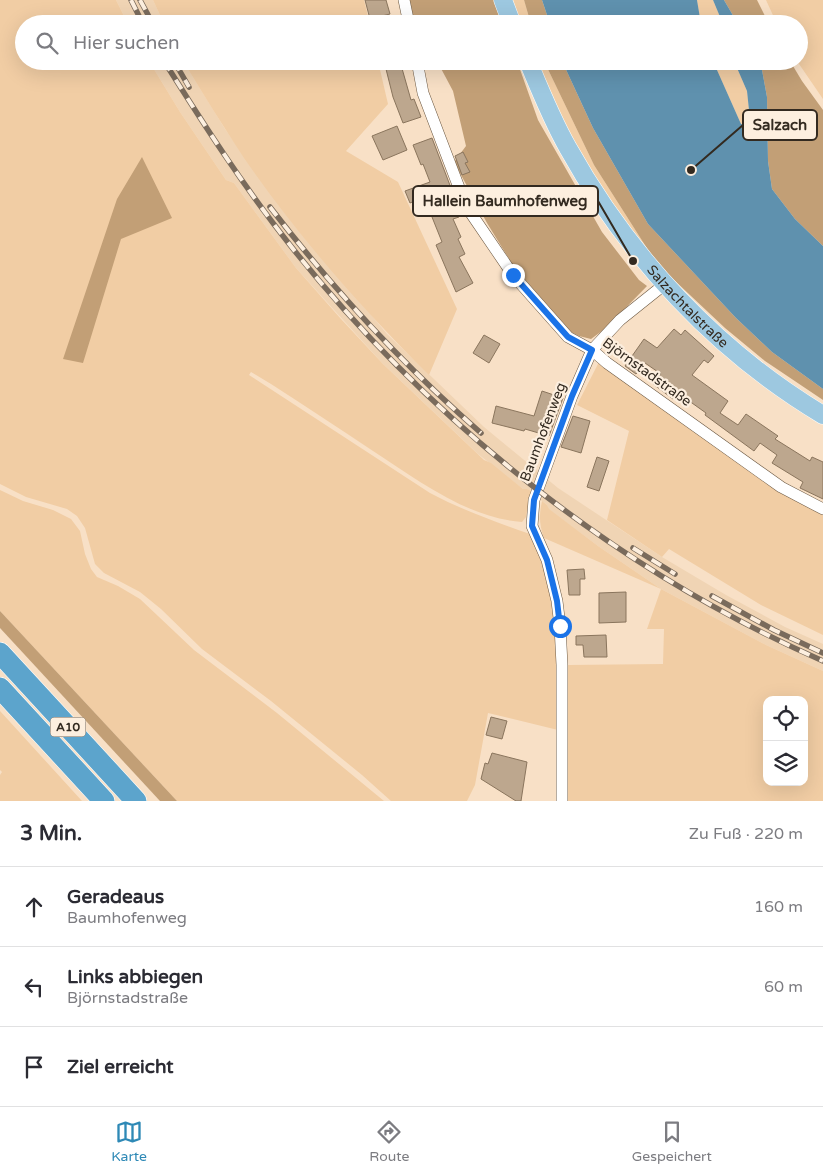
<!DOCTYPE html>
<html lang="de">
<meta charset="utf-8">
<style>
body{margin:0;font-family:"Varela Round",sans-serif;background:#f2f2f3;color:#2b2b33}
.controls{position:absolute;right:15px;bottom:15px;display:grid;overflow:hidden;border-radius:10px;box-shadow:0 5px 20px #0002}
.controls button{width:45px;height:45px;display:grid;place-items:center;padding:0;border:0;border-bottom:1px solid #e1e1e2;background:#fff;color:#2b2b33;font:25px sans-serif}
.stop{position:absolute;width:15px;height:15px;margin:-11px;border:4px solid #1a73e8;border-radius:50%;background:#fff}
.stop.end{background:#1a73e8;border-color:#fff;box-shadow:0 1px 5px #0008}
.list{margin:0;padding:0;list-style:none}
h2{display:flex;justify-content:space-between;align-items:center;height:65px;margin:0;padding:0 20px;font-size:21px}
h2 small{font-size:16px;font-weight:400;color:#7c7c81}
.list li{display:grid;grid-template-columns:32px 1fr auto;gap:15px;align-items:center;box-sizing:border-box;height:80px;padding:0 20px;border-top:1px solid #e1e1e2}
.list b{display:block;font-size:19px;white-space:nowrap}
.list p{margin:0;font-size:16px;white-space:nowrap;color:#7c7c81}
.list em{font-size:16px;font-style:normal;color:#7c7c81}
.icon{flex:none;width:28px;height:28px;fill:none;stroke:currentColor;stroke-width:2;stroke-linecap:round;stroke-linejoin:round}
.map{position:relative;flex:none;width:823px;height:801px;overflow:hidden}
.search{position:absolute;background:#fff;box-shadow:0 5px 20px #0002;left:15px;right:15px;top:15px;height:55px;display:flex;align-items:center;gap:12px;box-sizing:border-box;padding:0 18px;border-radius:28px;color:#7c7c81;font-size:19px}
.sheet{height:305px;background:#fff}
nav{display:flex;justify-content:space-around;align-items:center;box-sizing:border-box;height:70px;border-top:1px solid #e1e1e2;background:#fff;font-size:14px;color:#7c7c81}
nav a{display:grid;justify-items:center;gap:2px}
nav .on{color:#2e89b6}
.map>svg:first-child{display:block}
.built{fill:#f0d4b4}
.green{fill:#f1cda4;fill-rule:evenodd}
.forest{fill:#c29f76}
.water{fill:#5f91ae}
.building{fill:#bda78e;stroke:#8a755d}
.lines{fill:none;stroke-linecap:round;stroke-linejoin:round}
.minor-casing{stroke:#6c5842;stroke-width:12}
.primary-casing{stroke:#fff;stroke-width:19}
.motorway-casing{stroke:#fff;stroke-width:22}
.minor{stroke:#fff;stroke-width:11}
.primary{stroke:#9dc8e0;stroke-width:18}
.motorway{stroke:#5ca4cc;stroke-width:21}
.rail-casing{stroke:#7a6b5c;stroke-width:5.5}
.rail{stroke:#fdefdf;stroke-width:4;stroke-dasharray:11;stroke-linecap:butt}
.route{stroke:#1a73e8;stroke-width:6}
.labels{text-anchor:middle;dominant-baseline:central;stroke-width:4.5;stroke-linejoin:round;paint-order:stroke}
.shield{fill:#fdefdf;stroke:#706559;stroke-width:1}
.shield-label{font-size:12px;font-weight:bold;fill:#332a20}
.street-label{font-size:14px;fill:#332a20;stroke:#fdefdf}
.leader{fill:none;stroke:#332a20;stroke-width:2}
.callout-dot{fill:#332a20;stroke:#fdefdf;stroke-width:2}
.callout{fill:#fdefdf;stroke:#332a20;stroke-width:2}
.callout-label{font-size:15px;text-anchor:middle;font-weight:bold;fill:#332a20}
</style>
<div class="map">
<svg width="823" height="801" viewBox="0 0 823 801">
<rect width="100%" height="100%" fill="#f8e0c6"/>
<g class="built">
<path d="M116 0H153L164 24H128Z"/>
<path d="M149 61H183L225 129 271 194 387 334 484 427 558 488 662 557 726 595 785 627 823 644V671L766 645 661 589 598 546 548 509 547 505 527 489H523L478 454 383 364 296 268 234 183 226 180 180 112Z"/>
</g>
<g class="green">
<path d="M0 0H116L128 24H24V61H149L180 112 226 180 234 183 296 268 341 319 383 364 484 460 491 463 523 489H527L531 491 526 517 522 522C467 518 418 480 373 451 339 428 305 406 271 384L251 372 249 375 430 493C462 510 496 522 530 534L542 561 554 604 557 648 558 730 488 713 475 785 467 801H391L362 775 271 701 202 649 161 609 140 592 104 573 95 564 85 528 77 516 67 509 26 497 0 484Z"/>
<path d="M153 0H364L370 24H164Z"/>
<path d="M510 0H524L531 24H519Z"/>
<path d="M697 0H713L723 24H701Z"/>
<path d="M766 0H823V99L797 61H799V24H777Z"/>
<path d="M183 61H378L388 104 346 151 398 182 457 309 429 375C361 308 298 236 244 158 223 126 203 94 183 61Z"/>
<path d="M535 61H544L594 165 657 264 621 218 572 140Z"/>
<path d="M713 61H734L735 63 747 91 750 120 748 123 741 124Z"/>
<path d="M599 362 823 513V635L761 605 669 549 662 557 607 520 629 431 577 405Z"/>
<path d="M0 490 23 501 53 510 71 519 80 531 85 554 91 569 97 577 118 586 140 599 194 650 277 713 384 801H177L0 611Z"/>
<path d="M542 501 547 505 549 509 598 546 661 589 766 645 823 671V801H564L568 665 663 664 664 629H647L661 589 544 538C539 524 539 515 542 501ZM767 700H804V782H767Z"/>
<path d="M0 711 82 801H0V775L2 772 0 770Z"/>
</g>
<g class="forest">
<path d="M408 0H495L504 24H413Z"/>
<path d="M524 0H542L550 24H531Z"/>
<path d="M724 0H757L769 24H738Z"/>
<path d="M437 61H517L538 120 602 232 639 280 647 286 606 328 591 339 579 336 567 330 514 267 487 223 454 162 466 146 453 91Z"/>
<path d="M544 61H562L593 128 648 224 736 318 772 352 823 389V400L765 361 725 328 657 264 594 165Z"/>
<path d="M758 61H790L802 81 823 110V246L795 219 772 189 768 161 767 97 762 70Z"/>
<path d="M142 157 172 218 121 239 83 363 63 359 117 199Z"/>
<path d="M0 611 177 801H160L0 628Z"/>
</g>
<g class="water">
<path d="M542 0H697L701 24H550Z"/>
<path d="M713 0H724L738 24H723Z"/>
<path d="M562 61H713L741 124H745L750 120 747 91 734 61H758L762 70 767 97 768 161 772 189 795 219 823 246V389L772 352 736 318 648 224 593 128Z"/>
</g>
<g class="building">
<path d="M365 0H386L390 14 370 19Z"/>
<path d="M401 65 411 100 414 99 421 117 403 123 393 97 386 69Z"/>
<path d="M397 126 407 150 383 160 372 136Z"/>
<path d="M432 138 451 188 449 189 459 217 453 219 461 237 458 239 465 254 459 257 473 283 456 292 436 245 442 242 424 197 410 203 405 191 430 182 423 164 421 165 413 145Z"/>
<path d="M463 152 468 162 465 163 470 172 462 175 455 156Z"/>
<path d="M674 329 681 335 685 330 714 356 708 363 704 360 692 375 728 401 720 413 738 425 746 414 778 436 775 439 810 461 812 457 823 462V499L800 488 803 482 772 463 777 455 760 443 754 451 705 415 706 413 678 393 673 399 653 384 661 374 645 363 636 374 625 366 644 339 657 348Z"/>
<path d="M484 335 500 344 489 363 473 353Z"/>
<path d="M542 391 563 398 549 436 525 429 524 431 492 423 496 406 534 416Z"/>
<path d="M573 416 590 421 581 453 561 447Z"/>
<path d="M597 457 609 461 599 491 587 487Z"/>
<path d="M584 569 585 579H580V595H569L567 570Z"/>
<path d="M626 592V622L599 623V593Z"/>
<path d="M606 635 607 657H584L583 645H576V636Z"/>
<path d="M491 717 507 721 502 739 486 735Z"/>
<path d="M492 753 527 762 521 801H516L481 779 485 763 488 764Z"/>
</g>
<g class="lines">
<defs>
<g id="minor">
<path d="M404 0 409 24"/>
<path d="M417 61 423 93 466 206 513 275 568 337 592 350 607 363 781 487 823 509"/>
<path d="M562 801V665L560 626 557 601 547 560 532 526 534 500 572 396 592 350 620 320 665 284"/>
</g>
<g id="primary">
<path d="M503 0 512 24"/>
<path id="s1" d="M528 61C540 90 552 120 568 148 628 256 716 351 823 415"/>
</g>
<g id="motorway">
<path d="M0 653 136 801"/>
<path d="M0 688 104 801"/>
</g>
</defs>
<use href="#minor" class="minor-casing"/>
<use href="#primary" class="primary-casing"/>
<use href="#motorway" class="motorway-casing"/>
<use href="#minor" class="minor"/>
<use href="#primary" class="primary"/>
<use href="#motorway" class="motorway"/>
<defs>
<g id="rail">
<path d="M131 0 143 24"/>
<path d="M140 0 153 24"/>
<path d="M164 61C204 125 244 187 290 245 429 421 618 571 823 661"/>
<path d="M174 61 189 87"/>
<path d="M270 207C333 289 403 365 481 433"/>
<path d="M633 548 675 574"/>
<path d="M712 596 774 630 823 653"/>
</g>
</defs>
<use href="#rail" class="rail-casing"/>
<use href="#rail" class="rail"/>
</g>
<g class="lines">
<path class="route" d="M513 275 568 337 592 350 572 396 534 500 532 526 547 560 557 601 560 626"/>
</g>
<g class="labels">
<rect class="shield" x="50.5" y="717.5" width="35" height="19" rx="4"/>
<g class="shield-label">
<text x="68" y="727">A10</text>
</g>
<g class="street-label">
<text stroke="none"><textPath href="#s1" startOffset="295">Salzachtalstraße</textPath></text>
<text transform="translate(647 372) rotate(36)">Björnstadstraße</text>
<text transform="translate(543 432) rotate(-69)">Baumhofenweg</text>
</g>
</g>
<path class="leader" d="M691 170L743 125M633 261L598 201"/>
<g class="callout-dot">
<circle cx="691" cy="170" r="5"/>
<circle cx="633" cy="261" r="5"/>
</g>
<g class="callout">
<rect x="743" y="110" width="74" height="30" rx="5"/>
<rect x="413" y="186" width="185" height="30" rx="5"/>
</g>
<g class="callout-label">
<text x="780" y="130">Salzach</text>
<text x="505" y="206">Hallein Baumhofenweg</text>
</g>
</svg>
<div class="controls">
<button><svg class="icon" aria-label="locate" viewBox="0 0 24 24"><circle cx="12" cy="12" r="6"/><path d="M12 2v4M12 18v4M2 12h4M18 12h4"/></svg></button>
<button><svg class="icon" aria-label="layers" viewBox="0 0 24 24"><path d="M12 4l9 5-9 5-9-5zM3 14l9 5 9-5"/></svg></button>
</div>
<div class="stop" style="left:560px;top:626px"></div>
<div class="stop end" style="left:513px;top:275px"></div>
<div class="search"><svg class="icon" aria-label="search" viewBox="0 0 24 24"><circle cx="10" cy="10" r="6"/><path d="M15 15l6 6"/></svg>Hier suchen</div>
</div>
<section class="sheet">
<h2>3 Min.<small>Zu Fuß · 220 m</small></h2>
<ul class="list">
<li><svg class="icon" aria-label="ahead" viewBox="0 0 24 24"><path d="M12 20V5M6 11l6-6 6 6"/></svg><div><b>Geradeaus</b><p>Baumhofenweg</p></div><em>160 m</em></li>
<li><svg class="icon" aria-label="left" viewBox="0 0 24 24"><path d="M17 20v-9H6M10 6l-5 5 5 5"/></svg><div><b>Links abbiegen</b><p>Björnstadstraße</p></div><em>60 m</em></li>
<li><svg class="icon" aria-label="arrive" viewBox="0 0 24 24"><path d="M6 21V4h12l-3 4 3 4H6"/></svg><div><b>Ziel erreicht</b></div></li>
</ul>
</section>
<nav>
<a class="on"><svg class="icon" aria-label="map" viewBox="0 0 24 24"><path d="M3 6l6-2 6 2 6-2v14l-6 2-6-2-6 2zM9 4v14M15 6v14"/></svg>Karte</a>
<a><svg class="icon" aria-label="directions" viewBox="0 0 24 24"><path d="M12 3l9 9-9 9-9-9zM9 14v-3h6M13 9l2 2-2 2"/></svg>Route</a>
<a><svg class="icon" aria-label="saved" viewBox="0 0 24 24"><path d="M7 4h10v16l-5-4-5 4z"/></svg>Gespeichert</a>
</nav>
